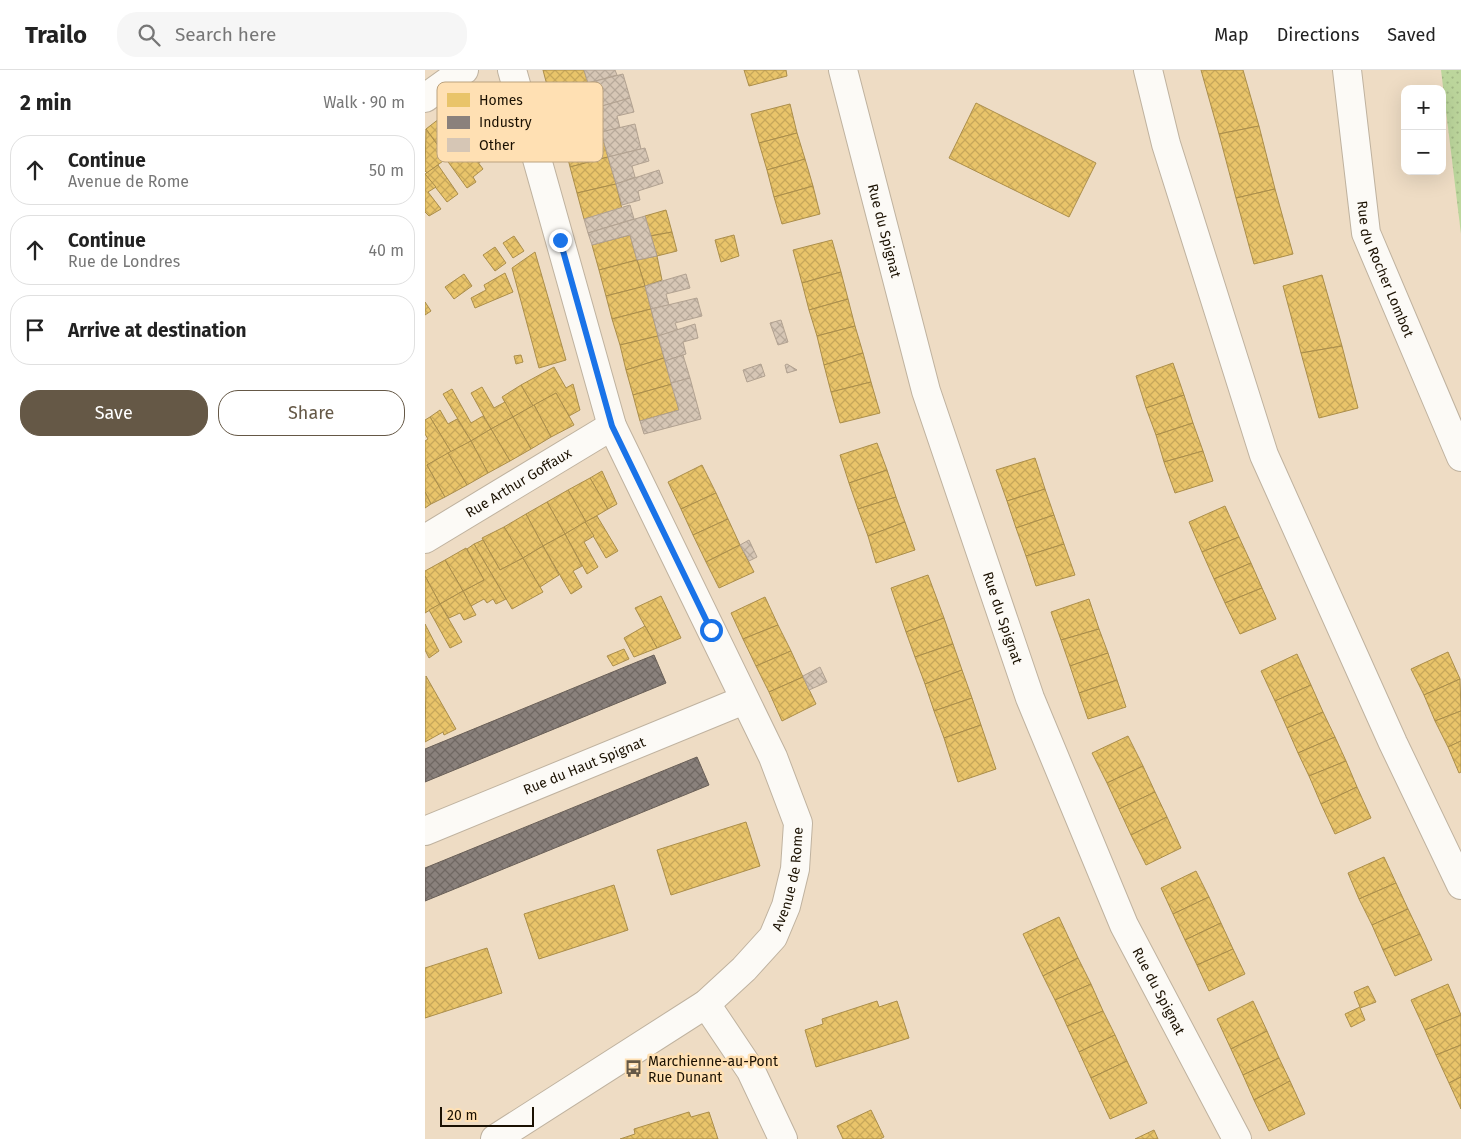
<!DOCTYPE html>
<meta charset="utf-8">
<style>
body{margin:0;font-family:"Fira Sans",sans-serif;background:#f6f6f6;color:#222}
.controls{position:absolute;right:15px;top:15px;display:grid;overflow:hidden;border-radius:10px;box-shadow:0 5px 20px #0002}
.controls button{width:45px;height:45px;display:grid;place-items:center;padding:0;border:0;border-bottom:1px solid #e0e0e0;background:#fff;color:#222;font:25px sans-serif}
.scale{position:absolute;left:15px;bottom:12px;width:94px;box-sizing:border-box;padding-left:5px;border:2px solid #1b1102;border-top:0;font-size:14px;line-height:18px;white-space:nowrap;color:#1b1102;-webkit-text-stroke:4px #ffe0b3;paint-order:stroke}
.stop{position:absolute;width:15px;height:15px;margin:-11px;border:4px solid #1a73e8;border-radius:50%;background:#fff}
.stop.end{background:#1a73e8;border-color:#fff;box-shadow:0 1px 5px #0008}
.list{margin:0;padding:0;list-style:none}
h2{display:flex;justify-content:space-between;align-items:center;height:65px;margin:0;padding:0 20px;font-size:21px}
h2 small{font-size:16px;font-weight:400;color:#767676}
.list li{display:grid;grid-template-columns:32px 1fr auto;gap:15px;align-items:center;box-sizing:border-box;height:70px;margin:0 10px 10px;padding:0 10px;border:1px solid #e0e0e0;border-radius:20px}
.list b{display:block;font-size:19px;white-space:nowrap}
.list p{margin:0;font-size:16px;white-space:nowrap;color:#767676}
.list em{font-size:16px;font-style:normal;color:#767676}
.actions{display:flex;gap:10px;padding:15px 20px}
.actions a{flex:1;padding:11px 0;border:1px solid #655846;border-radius:20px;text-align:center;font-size:18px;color:#655846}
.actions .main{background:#655846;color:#fff}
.icon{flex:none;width:28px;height:28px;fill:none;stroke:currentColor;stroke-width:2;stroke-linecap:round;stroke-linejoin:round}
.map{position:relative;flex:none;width:1036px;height:1069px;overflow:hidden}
header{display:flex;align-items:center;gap:30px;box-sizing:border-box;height:70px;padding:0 25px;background:#fff;border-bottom:1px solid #e0e0e0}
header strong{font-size:24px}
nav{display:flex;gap:28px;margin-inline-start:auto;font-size:18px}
.search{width:350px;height:45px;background:#f6f6f6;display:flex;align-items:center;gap:12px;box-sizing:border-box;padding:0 18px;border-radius:20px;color:#767676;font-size:19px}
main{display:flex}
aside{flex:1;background:#fff}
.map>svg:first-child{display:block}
.grass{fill:url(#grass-dots)}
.homes{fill:url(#homes-cross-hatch);stroke:#ab8e4b}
.industry{fill:url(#industry-cross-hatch);stroke:#695f57}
.building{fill:url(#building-cross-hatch);stroke:#b2a291}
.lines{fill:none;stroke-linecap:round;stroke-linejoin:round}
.minor-casing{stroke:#bfb29f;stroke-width:30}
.minor{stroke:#fcfaf6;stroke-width:28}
.route{stroke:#1a73e8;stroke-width:6}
.labels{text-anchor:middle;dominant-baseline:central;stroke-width:5;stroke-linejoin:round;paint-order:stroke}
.street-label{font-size:14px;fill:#1b1102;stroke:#ffe0b3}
.poi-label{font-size:14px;fill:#1b1102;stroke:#ffe0b3;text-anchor:start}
.key{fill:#ffe0b3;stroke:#bba27e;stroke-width:1}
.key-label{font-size:14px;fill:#1b1102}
</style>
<header>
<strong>Trailo</strong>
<div class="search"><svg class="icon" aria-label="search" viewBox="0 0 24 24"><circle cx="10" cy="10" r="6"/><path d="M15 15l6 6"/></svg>Search here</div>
<nav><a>Map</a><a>Directions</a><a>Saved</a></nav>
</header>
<main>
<aside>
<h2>2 min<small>Walk · 90 m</small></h2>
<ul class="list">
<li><svg class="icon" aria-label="ahead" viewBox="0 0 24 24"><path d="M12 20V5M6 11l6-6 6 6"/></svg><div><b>Continue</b><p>Avenue de Rome</p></div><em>50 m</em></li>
<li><svg class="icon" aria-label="ahead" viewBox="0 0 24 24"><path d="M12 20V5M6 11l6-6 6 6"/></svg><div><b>Continue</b><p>Rue de Londres</p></div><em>40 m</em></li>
<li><svg class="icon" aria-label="arrive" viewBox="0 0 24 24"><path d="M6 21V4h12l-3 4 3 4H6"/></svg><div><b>Arrive at destination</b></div></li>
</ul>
<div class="actions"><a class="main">Save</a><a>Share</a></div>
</aside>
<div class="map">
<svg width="1036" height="1069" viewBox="0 0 1036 1069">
<defs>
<pattern id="grass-dots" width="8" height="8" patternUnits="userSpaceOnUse" patternTransform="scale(1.25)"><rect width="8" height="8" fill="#bcd69c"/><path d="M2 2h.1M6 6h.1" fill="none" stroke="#a1b785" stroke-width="1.8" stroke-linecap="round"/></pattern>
<pattern id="homes-cross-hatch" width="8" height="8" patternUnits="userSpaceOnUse" patternTransform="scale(1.25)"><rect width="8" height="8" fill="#e9c46a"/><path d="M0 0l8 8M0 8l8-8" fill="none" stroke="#c7a75a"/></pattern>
<pattern id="industry-cross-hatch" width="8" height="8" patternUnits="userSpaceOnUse" patternTransform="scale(1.25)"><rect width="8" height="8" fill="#8a817c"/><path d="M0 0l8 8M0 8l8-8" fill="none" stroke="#706863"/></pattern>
<pattern id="building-cross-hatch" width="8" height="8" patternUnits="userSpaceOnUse" patternTransform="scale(1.25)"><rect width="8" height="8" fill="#d6c6b5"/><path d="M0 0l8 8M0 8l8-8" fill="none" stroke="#b7a99a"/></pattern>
</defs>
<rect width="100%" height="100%" fill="#eedcc4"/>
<path class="grass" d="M1016 0H1036V164Z"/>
<g class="homes">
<path d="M118 0H159L163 13 124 23Z"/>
<path d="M319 0H361L362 6 324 16Z"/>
<path d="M776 0H818L834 56 794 64Z"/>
<path d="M551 33 671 93 644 147 524 88Z"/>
<path d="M365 34 372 63 334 73 326 44Z"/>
<path d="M19 45 41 75 22 88 1 59Z"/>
<path d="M834 56 850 119 811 128 794 64Z"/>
<path d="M1 59 22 88 2 103 0 101Z"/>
<path d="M176 62 183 87 145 97 139 73Z"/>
<path d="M372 63 380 89 342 100 334 73Z"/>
<path d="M50 68 64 85 54 93 40 75Z"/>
<path d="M40 75 58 99 48 107 51 112 42 118 21 89Z"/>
<path d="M183 87 191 114 152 123 145 97Z"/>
<path d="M380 89 388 116 349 127 342 100Z"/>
<path d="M13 95 33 124 22 132 0 104Z"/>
<path d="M0 104 11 117 3 122 16 139 4 146 0 142Z"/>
<path d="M191 114 197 139 159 149 152 123Z"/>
<path d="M388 116 395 144 357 154 349 127Z"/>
<path d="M850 119 868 184 829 194 811 128Z"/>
<path d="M241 140 247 162 224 166 220 146Z"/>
<path d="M247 162 252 181 232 186 226 166Z"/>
<path d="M205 165 212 190 174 200 167 175Z"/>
<path d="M309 165 314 186 296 192 290 170Z"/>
<path d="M89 166 99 181 88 188 78 173Z"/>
<path d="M407 170 416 202 377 213 368 180Z"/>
<path d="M70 177 81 193 70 201 58 185Z"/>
<path d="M110 182 141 290 114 298 87 198Z"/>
<path d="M232 186 237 210 220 216 212 190Z"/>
<path d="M212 190 220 216 181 226 174 200Z"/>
<path d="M416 202 423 229 384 240 377 213Z"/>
<path d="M80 203 88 222 50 238 46 228 61 220 59 215Z"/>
<path d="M39 204 47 216 29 229 20 217Z"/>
<path d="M897 205 917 276 876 283 858 216Z"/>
<path d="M220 216 226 239 187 249 181 226Z"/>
<path d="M423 229 430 256 392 266 384 240Z"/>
<path d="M0 232 6 241 0 245Z"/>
<path d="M226 239 233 266 195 275 187 249Z"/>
<path d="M430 256 438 283 399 295 392 266Z"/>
<path d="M233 266 239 288 201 300 195 275Z"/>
<path d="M917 276 933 338 894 348 876 283Z"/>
<path d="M438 283 446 312 406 322 399 295Z"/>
<path d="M96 285 98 292 91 294 89 286Z"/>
<path d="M239 288 247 314 208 325 201 300Z"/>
<path d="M748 293 759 325 721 338 711 306Z"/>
<path d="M129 297 141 318 148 314 155 340 144 346 131 323 108 336 96 315Z"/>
<path d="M446 312 455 343 415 353 406 322Z"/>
<path d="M247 314 254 340 215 351 208 325Z"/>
<path d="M96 315 108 336 88 347 77 327Z"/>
<path d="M57 317 69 338 80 332 88 347 66 359 46 323Z"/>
<path d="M27 319 46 353 58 346 66 359 46 371 18 324Z"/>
<path d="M131 323 149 355 126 367 109 335Z"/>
<path d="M759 325 768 353 731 365 721 338Z"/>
<path d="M109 335 126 367 106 379 88 347Z"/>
<path d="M15 340 23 354 32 349 46 371 26 382 5 347Z"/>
<path d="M5 347 26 382 2 395 20 427 6 434 0 422V371L3 369 0 364V350Z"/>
<path d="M88 347 106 379 85 391 66 359Z"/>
<path d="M768 353 778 381 739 392 731 365Z"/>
<path d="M66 359 85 391 63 403 46 371Z"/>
<path d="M46 371 63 403 42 415 23 383Z"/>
<path d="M452 373 462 400 424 413 415 385Z"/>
<path d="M778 381 788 411 750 423 739 392Z"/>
<path d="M23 383 42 415 20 427 2 395Z"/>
<path d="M610 388 620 419 582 431 571 400Z"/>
<path d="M277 395 291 423 256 439 243 412Z"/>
<path d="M462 400 471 427 433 439 424 413Z"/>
<path d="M177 401 192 434 183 439 165 408Z"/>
<path d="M165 408 183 439 161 452 143 420Z"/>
<path d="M620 419 629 445 591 458 582 431Z"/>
<path d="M143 420 161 452 140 464 122 432Z"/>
<path d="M0 422 6 434 0 438Z"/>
<path d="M291 423 303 449 268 465 256 439Z"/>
<path d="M471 427 480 452 443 466 433 439Z"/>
<path d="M122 432 140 464 118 476 101 444Z"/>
<path d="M800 436 814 467 777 482 764 452Z"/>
<path d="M101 444 118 476 98 488 79 457Z"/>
<path d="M629 445 639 474 601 486 591 458Z"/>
<path d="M172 446 193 481 181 488 160 452Z"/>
<path d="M303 449 315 475 281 492 268 465Z"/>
<path d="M160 452 169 466 159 472 173 497 162 504 140 464Z"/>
<path d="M480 452 490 480 451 493 443 466Z"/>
<path d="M79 457 98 488 75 500 57 468Z"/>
<path d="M140 464 157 496 148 501 157 517 146 524 118 476Z"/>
<path d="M814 467 826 493 789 509 777 482Z"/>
<path d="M58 470 75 500 98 488 118 522 87 539 49 474Z"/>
<path d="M49 474 81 529 71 534 68 529 62 533 59 529 46 536 38 521 59 510 42 479Z"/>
<path d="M639 474 650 505 611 516 601 486Z"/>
<path d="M315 475 329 502 294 518 281 492Z"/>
<path d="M118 476 134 505 115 517 98 488Z"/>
<path d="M41 478 59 510 38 521 20 490Z"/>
<path d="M20 490 38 521 15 534 0 506V501Z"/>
<path d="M826 493 837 518 800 533 789 509Z"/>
<path d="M503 505 519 548 481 562 466 518Z"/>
<path d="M0 506 15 534 0 543Z"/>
<path d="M837 518 851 549 815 564 800 533Z"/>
<path d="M38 521 51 545 39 550 35 543 24 548 15 534Z"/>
<path d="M236 526 256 568 232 578 210 538Z"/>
<path d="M340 527 353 555 318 569 306 543Z"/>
<path d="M664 529 674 559 636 570 626 542Z"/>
<path d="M15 534 37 572 25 578 4 540Z"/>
<path d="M519 548 528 574 490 587 481 562Z"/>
<path d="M0 554 14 581 4 588 0 580Z"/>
<path d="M353 555 366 581 331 596 318 569Z"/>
<path d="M220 556 232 578 209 587 199 568Z"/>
<path d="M674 559 683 583 645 596 636 570Z"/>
<path d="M528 574 537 600 500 614 490 587Z"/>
<path d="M199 579 204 589 188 596 182 586Z"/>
<path d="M366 581 378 607 344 622 331 596Z"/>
<path d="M1023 582 1035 609 999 625 986 599Z"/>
<path d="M683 583 692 610 654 623 645 596Z"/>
<path d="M872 584 886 615 850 631 836 601Z"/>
<path d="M537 600 547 628 509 641 500 614Z"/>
<path d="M1 606 31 659 19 665 18 662 0 672Z"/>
<path d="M378 607 391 634 357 651 344 622Z"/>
<path d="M1035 609 1036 641 1010 651 999 625Z"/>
<path d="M692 610 701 637 663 649 654 623Z"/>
<path d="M886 615 898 642 862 658 850 631Z"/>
<path d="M547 628 556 655 519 668 509 641Z"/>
<path d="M1036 641V671L1023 677 1010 651Z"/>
<path d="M898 642 910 667 873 683 862 658Z"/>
<path d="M556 655 571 699 533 712 519 668Z"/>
<path d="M703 666 718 696 682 713 667 683Z"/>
<path d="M910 667 921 691 884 706 873 683Z"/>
<path d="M1036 671V702L1034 703 1023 677Z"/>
<path d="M921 691 932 717 896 734 884 706Z"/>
<path d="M718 696 730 722 694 739 682 713Z"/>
<path d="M932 717 946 748 910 764 896 734Z"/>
<path d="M730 722 742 747 706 765 694 739Z"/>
<path d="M742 747 756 778 721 795 706 765Z"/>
<path d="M321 752 335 796 246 825 232 780Z"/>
<path d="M959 787 971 813 934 829 923 803Z"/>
<path d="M771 801 784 827 748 844 736 818Z"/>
<path d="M971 813 983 839 947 855 934 829Z"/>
<path d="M189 815 203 860 114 889 99 844Z"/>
<path d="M784 827 796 853 760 870 748 844Z"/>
<path d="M983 839 995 864 958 880 947 855Z"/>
<path d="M634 847 653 888 618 906 598 864Z"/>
<path d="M796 853 808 879 772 895 760 870Z"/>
<path d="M995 864 1007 890 970 906 958 880Z"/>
<path d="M62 878 77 923 0 948V898Z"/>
<path d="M808 879 820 904 784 921 772 895Z"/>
<path d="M653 888 666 914 630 930 618 906Z"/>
<path d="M666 914 678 941 642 956 630 930Z"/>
<path d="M1023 914 1036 945 1000 960 986 930Z"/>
<path d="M943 916 951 932 935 938 940 950 926 957 920 944 935 937 929 922Z"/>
<path d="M452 931 454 937 472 931 484 968 391 997 380 960 398 954 397 949Z"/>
<path d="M828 931 842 961 806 979 792 949Z"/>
<path d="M678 941 690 965 654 982 642 956Z"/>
<path d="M1036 945V975L1011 985 1000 960Z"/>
<path d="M842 961 854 988 818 1005 806 979Z"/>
<path d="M690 965 702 991 666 1008 654 982Z"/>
<path d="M1036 975V1007L1024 1013 1011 985Z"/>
<path d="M854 988 865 1011 829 1030 818 1005Z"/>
<path d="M702 991 722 1033 685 1049 666 1008Z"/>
<path d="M1036 1007V1039L1024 1013Z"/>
<path d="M865 1011 880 1044 844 1061 829 1030Z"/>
<path d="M446 1040 459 1067 455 1069H418L412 1056Z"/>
<path d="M264 1042 266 1047 284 1042 293 1069H195L210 1064 209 1059Z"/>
<path d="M729 1060 733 1069H710Z"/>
</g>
<g class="industry">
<path d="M229 585 241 613 0 712V679Z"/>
<path d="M272 687 284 715 0 831V798Z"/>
</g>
<g class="building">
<path d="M159 0H190L192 5 163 13Z"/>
<path d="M198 4 205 28 170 38 163 13Z"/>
<path d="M205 28 209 42 192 46 195 58 176 62 170 38Z"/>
<path d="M210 54 216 79 183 87 176 62Z"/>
<path d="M220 78 224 91 207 96 210 107 191 114 183 87Z"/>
<path d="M234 100 238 113 213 121 215 130 197 135 191 114Z"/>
<path d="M205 135 209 149 163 163 159 149Z"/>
<path d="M220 146 232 186 212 190 205 165 167 175 163 163Z"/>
<path d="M261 204 265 218 241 224 244 235 226 239 220 216Z"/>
<path d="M272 228 277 246 250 253 253 261 233 266 226 239Z"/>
<path d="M356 250 363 272 353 275 345 253Z"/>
<path d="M270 254 273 268 258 272 261 284 240 291 233 266Z"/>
<path d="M258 285 265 308 246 313 240 291Z"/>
<path d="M336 294 340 306 322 312 318 300Z"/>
<path d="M362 294 372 300 362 303 360 295Z"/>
<path d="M265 308 276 349 219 364 215 351 254 340 246 313Z"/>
<path d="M324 470 332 487 324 491 315 475Z"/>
<path d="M395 597 402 612 384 620 378 606Z"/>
</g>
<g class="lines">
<defs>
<g id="minor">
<path id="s1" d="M418 0 501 321 605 628 699 855 812 1069"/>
<path d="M723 0 741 74 839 385 968 673 1036 815"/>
<path id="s2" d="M922 0 941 163 1036 387"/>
<path d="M0 28 39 0"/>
<path id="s3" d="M0 469 187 356"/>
<path id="s4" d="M0 761 319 630"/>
<path d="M281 934 326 1001 358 1069"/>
<path id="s5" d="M70 1069 281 934 319 899 348 867 361 836 370 799 373 753 348 687 187 356 87 0"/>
</g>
</defs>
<use href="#minor" class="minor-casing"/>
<use href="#minor" class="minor"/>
</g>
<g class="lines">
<path class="route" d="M135 170 187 356 286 560"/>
</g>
<defs>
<symbol id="bus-bare" viewBox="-9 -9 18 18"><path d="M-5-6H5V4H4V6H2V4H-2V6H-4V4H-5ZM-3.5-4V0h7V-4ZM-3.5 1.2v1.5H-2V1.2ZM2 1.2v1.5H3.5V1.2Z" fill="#655846" stroke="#ffe0b3" stroke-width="2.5" paint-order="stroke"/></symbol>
</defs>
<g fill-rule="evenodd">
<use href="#bus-bare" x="196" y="986" width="25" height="25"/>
</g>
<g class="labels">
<g class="street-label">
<text stroke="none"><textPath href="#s1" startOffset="166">Rue du Spignat</textPath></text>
<text stroke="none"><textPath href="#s2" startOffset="204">Rue du Rocher Lombot</textPath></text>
<text stroke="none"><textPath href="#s3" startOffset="109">Rue Arthur Goffaux</textPath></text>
<text stroke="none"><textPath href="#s1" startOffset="571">Rue du Spignat</textPath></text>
<text stroke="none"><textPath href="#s4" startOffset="172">Rue du Haut Spignat</textPath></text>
<text stroke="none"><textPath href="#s5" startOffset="406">Avenue de Rome</textPath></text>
<text stroke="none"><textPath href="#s1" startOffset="976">Rue du Spignat</textPath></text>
</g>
<g class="poi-label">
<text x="223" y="991">Marchienne-au-Pont<tspan x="223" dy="16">Rue Dunant</tspan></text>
</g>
</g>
<rect x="12" y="12" width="166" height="80" rx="8" class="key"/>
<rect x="22" y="23" width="23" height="14" fill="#e9c46a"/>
<rect x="22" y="46" width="23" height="13" fill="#8a817c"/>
<rect x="22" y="68" width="23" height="14" fill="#d6c6b5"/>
<g class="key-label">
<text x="54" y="35">Homes</text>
<text x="54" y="57">Industry</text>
<text x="54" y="80">Other</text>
</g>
</svg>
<div class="controls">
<button>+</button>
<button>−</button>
</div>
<div class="scale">20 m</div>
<div class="stop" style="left:286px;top:560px"></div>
<div class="stop end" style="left:135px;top:170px"></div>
</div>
</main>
